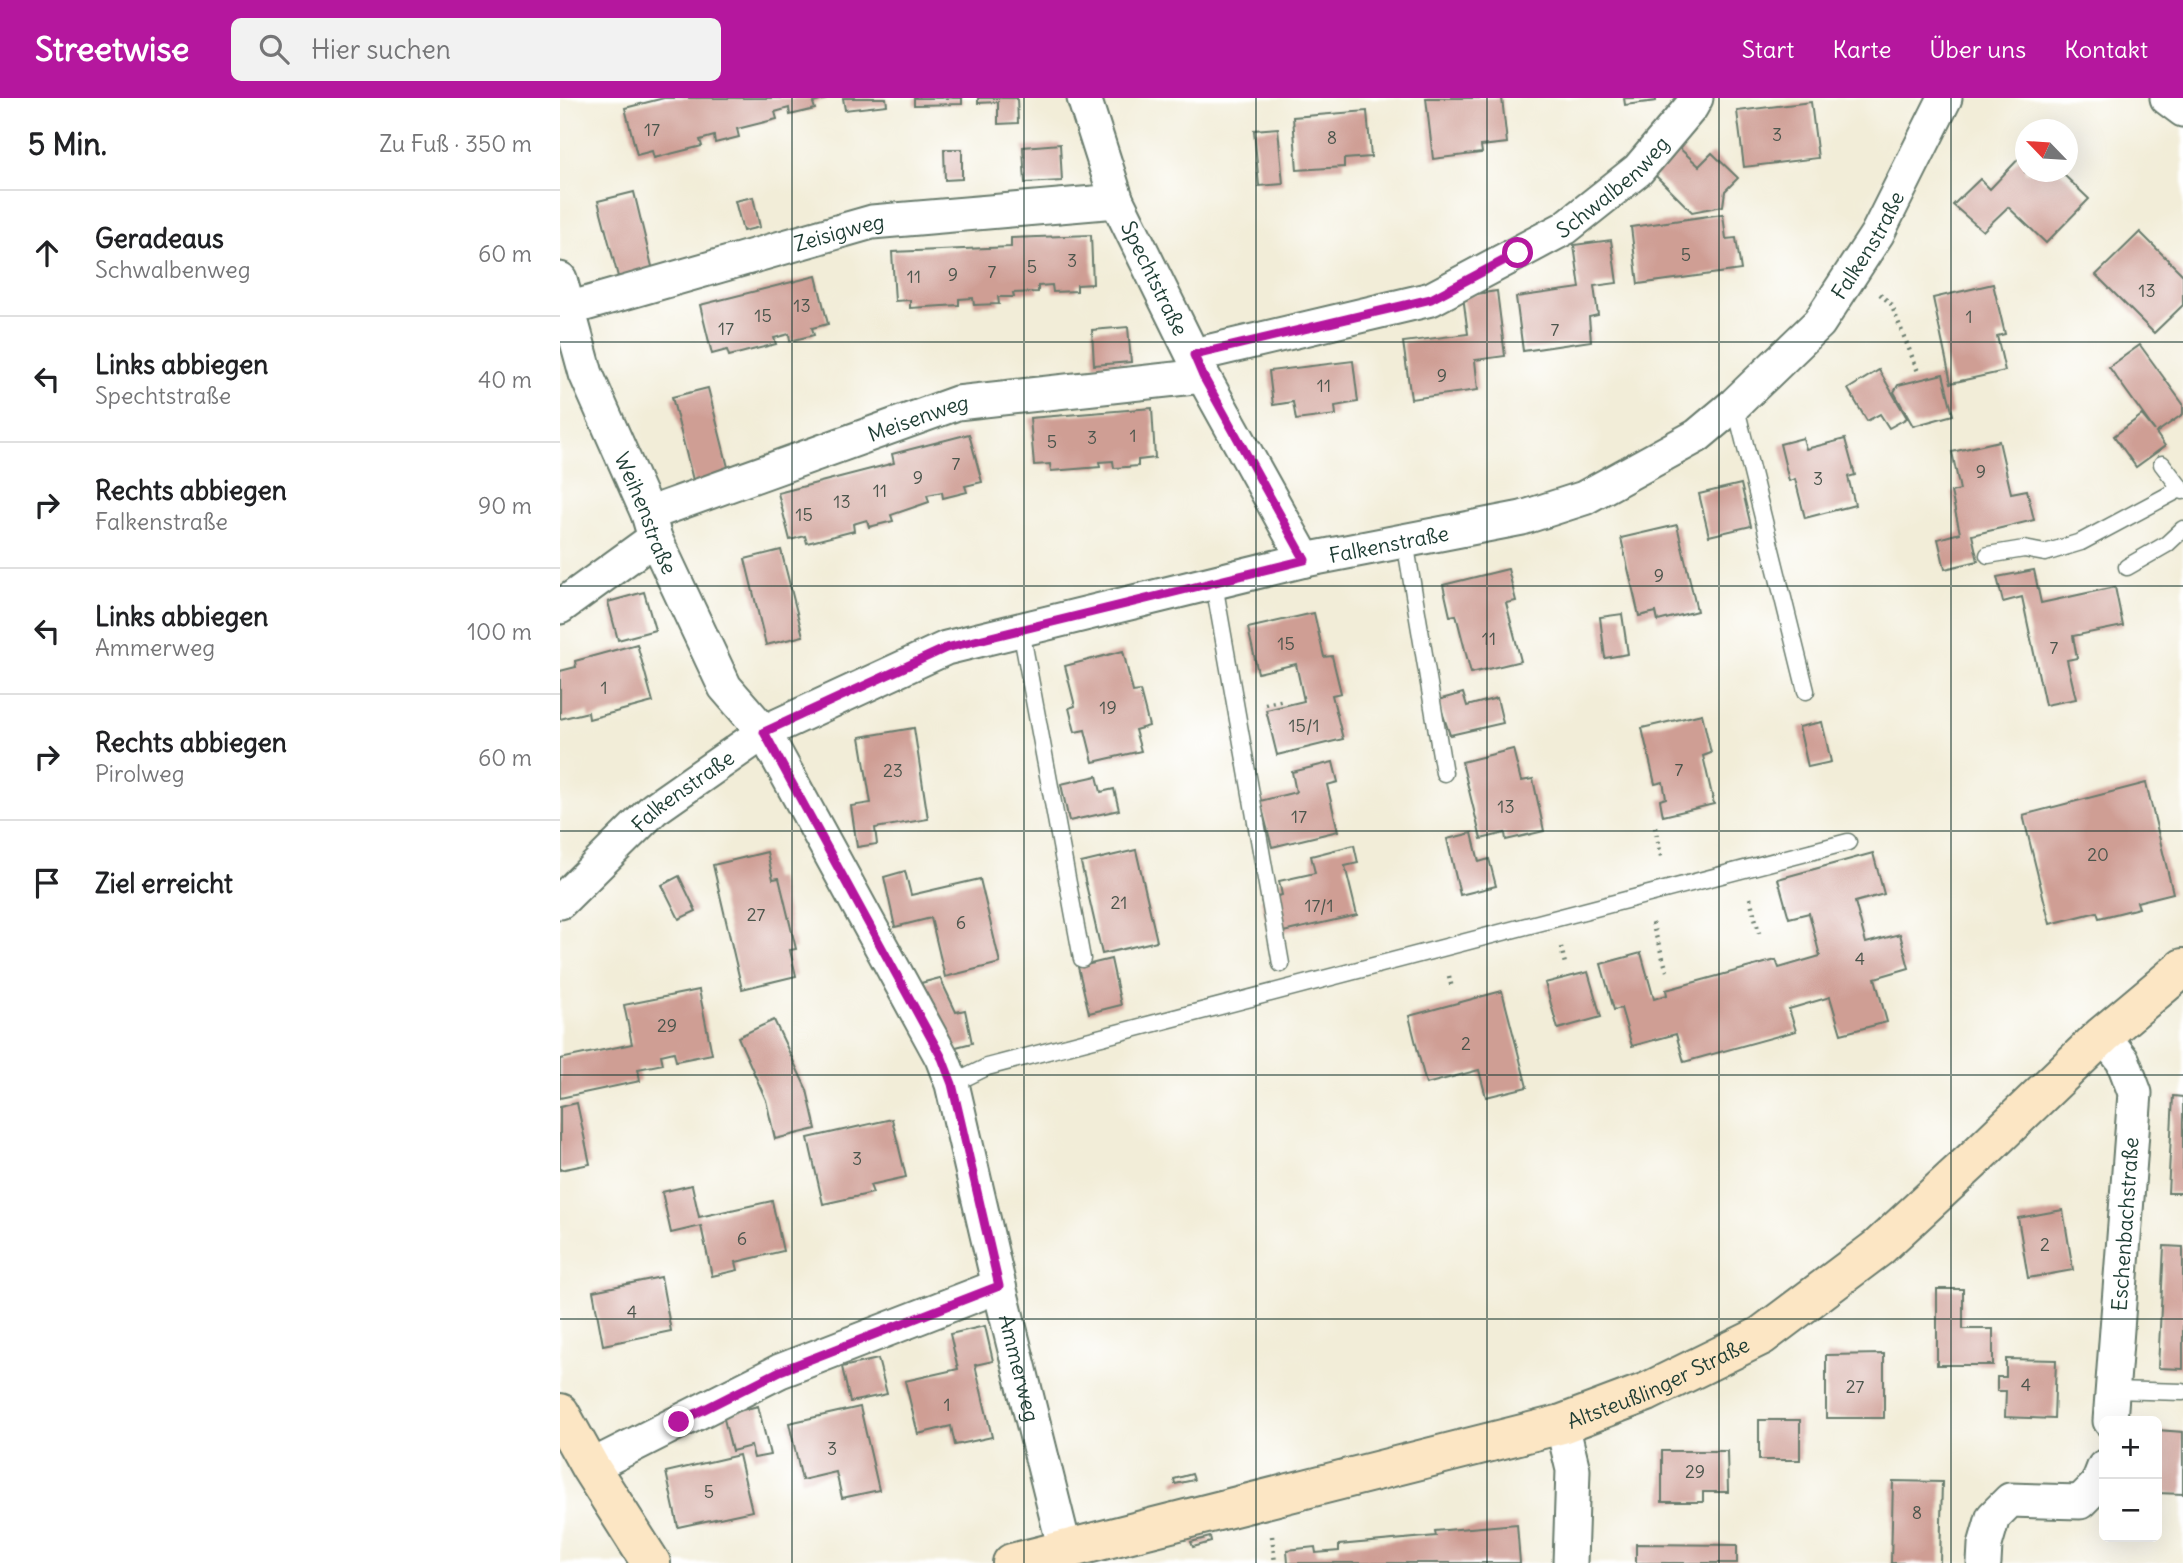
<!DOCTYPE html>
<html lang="de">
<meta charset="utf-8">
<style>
body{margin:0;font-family:Delius,sans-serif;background:#f2f2f2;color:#202124}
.controls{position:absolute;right:21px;bottom:21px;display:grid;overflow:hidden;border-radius:10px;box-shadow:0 7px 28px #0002}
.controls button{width:63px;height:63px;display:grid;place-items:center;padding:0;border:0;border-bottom:2px solid #e0e0e0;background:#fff;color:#202124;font:35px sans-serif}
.compass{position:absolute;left:1455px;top:21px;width:63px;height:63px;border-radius:50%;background:#fff;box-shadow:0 7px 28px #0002;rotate:295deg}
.stop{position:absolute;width:21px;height:21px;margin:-16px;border:5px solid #b5179e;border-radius:50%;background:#fff}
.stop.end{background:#b5179e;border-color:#fff;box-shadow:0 2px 7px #0008}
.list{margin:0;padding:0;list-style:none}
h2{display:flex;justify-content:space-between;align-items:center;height:91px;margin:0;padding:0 28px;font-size:30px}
h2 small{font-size:23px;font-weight:400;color:#757577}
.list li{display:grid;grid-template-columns:46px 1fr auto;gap:21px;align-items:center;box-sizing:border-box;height:126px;padding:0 28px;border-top:2px solid #e0e0e0}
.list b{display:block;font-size:26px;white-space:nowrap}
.list p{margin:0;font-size:23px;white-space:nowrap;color:#757577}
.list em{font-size:23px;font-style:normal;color:#757577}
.icon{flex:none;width:38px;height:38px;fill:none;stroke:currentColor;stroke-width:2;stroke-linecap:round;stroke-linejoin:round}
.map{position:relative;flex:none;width:1623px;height:1465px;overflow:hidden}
header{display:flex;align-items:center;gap:42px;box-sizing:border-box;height:98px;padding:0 35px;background:#b5179e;color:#fff}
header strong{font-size:33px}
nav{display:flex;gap:38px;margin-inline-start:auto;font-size:24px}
.search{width:490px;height:63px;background:#f2f2f2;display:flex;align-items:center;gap:18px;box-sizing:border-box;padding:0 24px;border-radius:10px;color:#757577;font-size:26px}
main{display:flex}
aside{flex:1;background:#fff}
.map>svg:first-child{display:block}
.building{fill:#cf9e94}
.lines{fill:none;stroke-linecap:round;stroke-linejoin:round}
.lane-casing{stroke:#697b6d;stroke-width:19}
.street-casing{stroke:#697b6d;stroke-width:37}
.secondary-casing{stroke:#697b6d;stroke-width:42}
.path{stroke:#697b6d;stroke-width:4.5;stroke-dasharray:2 5;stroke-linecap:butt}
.lane{stroke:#fff;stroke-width:16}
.street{stroke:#fff;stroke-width:33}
.secondary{stroke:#fce6c4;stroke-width:38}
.route{stroke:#b5179e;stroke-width:9}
.grid{fill:none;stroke:#1f3d34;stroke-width:2;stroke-opacity:0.55}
.labels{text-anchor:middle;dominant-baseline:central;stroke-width:7;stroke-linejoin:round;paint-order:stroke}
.number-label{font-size:18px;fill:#4b554c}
.street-label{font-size:21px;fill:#1f3d34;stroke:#fff}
</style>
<header>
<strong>Streetwise</strong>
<div class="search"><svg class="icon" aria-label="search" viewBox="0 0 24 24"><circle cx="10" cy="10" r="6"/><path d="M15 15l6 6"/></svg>Hier suchen</div>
<nav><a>Start</a><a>Karte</a><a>Über uns</a><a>Kontakt</a></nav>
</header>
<main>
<aside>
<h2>5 Min.<small>Zu Fuß · 350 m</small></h2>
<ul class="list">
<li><svg class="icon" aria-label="ahead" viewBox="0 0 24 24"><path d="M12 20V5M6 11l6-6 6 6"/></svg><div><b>Geradeaus</b><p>Schwalbenweg</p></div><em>60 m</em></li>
<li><svg class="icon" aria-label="left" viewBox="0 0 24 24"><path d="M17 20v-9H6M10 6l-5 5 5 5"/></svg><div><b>Links abbiegen</b><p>Spechtstraße</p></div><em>40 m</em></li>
<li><svg class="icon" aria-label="right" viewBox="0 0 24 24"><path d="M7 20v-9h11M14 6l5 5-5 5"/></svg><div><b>Rechts abbiegen</b><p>Falkenstraße</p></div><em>90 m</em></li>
<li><svg class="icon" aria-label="left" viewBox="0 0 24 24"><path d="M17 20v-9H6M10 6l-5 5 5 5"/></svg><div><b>Links abbiegen</b><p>Ammerweg</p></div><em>100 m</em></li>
<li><svg class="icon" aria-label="right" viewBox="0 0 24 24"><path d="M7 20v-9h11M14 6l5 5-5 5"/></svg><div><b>Rechts abbiegen</b><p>Pirolweg</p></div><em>60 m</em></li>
<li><svg class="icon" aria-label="arrive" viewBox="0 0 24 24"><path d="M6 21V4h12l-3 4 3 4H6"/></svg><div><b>Ziel erreicht</b></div></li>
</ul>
</aside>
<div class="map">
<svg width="1623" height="1465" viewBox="0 0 1623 1465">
<rect width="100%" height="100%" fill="#fff"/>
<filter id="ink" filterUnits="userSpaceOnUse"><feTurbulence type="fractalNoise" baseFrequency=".0143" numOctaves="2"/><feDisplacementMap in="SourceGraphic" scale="14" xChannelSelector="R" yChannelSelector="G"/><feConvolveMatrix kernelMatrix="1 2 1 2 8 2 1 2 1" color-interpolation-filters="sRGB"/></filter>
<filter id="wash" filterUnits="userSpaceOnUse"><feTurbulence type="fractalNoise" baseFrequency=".00686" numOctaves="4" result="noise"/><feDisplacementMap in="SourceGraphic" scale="28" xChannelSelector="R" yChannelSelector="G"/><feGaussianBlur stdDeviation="1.57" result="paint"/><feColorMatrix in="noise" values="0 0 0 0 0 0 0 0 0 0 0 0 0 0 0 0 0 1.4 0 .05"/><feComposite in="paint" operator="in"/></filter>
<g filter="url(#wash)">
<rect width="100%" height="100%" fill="#f2edd8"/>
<g id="blocks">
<g class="building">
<path d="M104 0H267V1L253 5 255 11 230 17 229 10 215 14 217 21 177 31 179 39 155 45 154 38 140 42 142 48 94 60 92 53 77 57 65 10Z"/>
<path d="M283 0H326L327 7 285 12Z"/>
<path d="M354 0H402V6L354 7Z"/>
<path d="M418 0H457L458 25 438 26V4L418 5Z"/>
<path d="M866 0H942L947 45 921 48 922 55 873 61Z"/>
<path d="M1064 0H1096V3L1065 7Z"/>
<path d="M1251 4 1258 60 1184 69 1177 13Z"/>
<path d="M807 13 811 59 784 61V69L737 72 733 19Z"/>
<path d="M718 30 723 86 699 88 694 32Z"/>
<path d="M500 46 502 83 465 85 463 49Z"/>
<path d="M1117 48 1139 68 1152 55 1178 80 1165 93 1163 108 1132 114 1092 74Z"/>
<path d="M384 51H402V81L385 82Z"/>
<path d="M1465 54V74H1501L1529 101 1486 145 1448 109 1423 133 1393 107 1420 81 1430 91Z"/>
<path d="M74 94 95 181 61 190 38 103Z"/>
<path d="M193 99 200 129 183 133 175 103Z"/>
<path d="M1163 116 1166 141 1176 140 1181 172 1078 186 1071 129Z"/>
<path d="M1580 134 1623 177V207L1594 235 1536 177Z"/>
<path d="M531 137 533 186 517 187V193L493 194 492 187 478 188V194L453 195 454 199H438L439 206 414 207 413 200 399 201V207L350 210V202L335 203 332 154 451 149V140Z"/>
<path d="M1051 142 1057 185 1034 188 1038 217 1029 219 1031 243 963 253 956 199 1020 190 1014 147Z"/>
<path d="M256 178 268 226 252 230 254 237 230 243 229 236 214 240 216 246 192 252 169 258 167 252 152 256 140 207Z"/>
<path d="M1433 186 1445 236 1437 238 1445 273 1391 285 1373 200Z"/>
<path d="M937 193 945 258 915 262 918 292 851 301 843 244 908 236 903 198Z"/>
<path d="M568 229 571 264 534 267 532 232Z"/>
<path d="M1580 247 1623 306V316L1596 335 1605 348 1576 369 1554 338 1582 317 1595 333 1549 269Z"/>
<path d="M793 263 798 304 775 308 776 317 736 322 733 304 713 307 709 273Z"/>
<path d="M1319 272 1347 320 1329 330 1320 316 1307 323 1288 291Z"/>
<path d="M1383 276 1393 317 1353 328 1334 294 1338 287Z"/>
<path d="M148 290 170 377 134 386 112 299Z"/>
<path d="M592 310 595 360 578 362V368L554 370 553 363 539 364 540 369 491 373 490 366 474 367 470 320Z"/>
<path d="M409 336 422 384 405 388 407 394 383 400 382 394 367 397 369 404 331 417 333 423 309 429 307 422 293 426 294 433 247 445 245 438 230 442 218 395 334 365 332 356Z"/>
<path d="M1243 340 1246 351 1285 341 1295 377 1288 379 1295 407 1245 420 1235 381 1229 383 1220 346Z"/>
<path d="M1439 343 1451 395 1467 392 1474 422 1412 437 1418 463 1385 471 1378 441 1400 435 1391 394 1400 392 1392 354Z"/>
<path d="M1181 386 1191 428 1149 438 1139 396Z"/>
<path d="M1117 427 1137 513 1098 523 1096 514 1079 518 1061 440Z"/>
<path d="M221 452 243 538 206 547 185 461Z"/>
<path d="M948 471 956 503 946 505 961 563 911 575 896 517 890 518 883 487Z"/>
<path d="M1474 472 1481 505 1555 489 1563 528 1513 538 1517 560 1507 562 1516 601 1485 607 1462 499 1443 504 1437 479Z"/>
<path d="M84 494 95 532 58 542 48 504Z"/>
<path d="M754 515 764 559 772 558 781 595 772 597 783 641 717 657 706 612 744 603 736 566 698 575 688 530Z"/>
<path d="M1062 516 1068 556 1045 560 1040 519Z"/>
<path d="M77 546 93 604 29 621 28 614 0 621V573L16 569 15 563Z"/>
<path d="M563 553 573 594 580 593 589 628 575 632 581 653 533 664 525 632 515 634 509 610 515 608 505 568Z"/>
<path d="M903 595 907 608 937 600 943 625 890 637 878 602Z"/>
<path d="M1142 616 1151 655 1143 658 1154 706 1103 718 1100 702 1106 700 1103 684 1095 686 1082 630Z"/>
<path d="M1262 624 1271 664 1248 669 1239 629Z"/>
<path d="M354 630 368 721 315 730 317 746 297 749 291 708 311 705 300 639Z"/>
<path d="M953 651 961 683 973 681 984 733 946 742 945 735 921 741 902 664Z"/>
<path d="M773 664 778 684 767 687 778 733 712 749 700 703 736 694 732 674Z"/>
<path d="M537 678 541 694 554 691 559 712 509 723 501 686Z"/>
<path d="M1586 685 1613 795 1577 804 1579 810 1539 820 1537 814 1490 826 1463 717Z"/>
<path d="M912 735 919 764 929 761 936 788 900 797 887 741Z"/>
<path d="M794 747 798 765 785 768 797 817 710 837 701 802 722 797 719 783 755 775 751 758Z"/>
<path d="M576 752 597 843 542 856 521 765Z"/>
<path d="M207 754 213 781 219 780 236 851 230 852 236 878 182 891 153 767Z"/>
<path d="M1313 755 1324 796 1295 804 1306 845 1340 836 1349 870 1315 880 1327 924 1281 936 1270 899 1229 911 1236 933 1124 964 1116 936 1072 948 1061 910 1054 912 1041 866 1081 855 1094 901 1107 897 1106 892 1216 862 1219 870 1260 858 1249 815 1229 820 1218 781Z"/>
<path d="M345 773 351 797 420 781 440 865 385 879 371 820 335 829 324 779Z"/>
<path d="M119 778 136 813 119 821 102 787Z"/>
<path d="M551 861 561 907 529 915 518 869Z"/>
<path d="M1028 874 1041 919 998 931 985 885Z"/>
<path d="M380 880 396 914 405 912 412 945 392 950 361 885Z"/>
<path d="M139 892 152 956 116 963 114 954 101 957 103 966 78 971 80 983 0 1000V961L72 946 64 907Z"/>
<path d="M942 893 967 989 926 999 919 972 866 986 849 918Z"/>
<path d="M214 922 247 992 256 1031 215 1041 206 1002 178 939Z"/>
<path d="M1613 998 1623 999V1095H1608Z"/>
<path d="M17 1005 30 1066 0 1072V1009Z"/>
<path d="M332 1021 346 1079 310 1087 313 1095 263 1106 248 1040Z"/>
<path d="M132 1087 139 1119 212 1103 223 1153 176 1164 178 1172 152 1178 141 1128 111 1135 102 1094Z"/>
<path d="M1503 1112 1513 1172 1468 1180 1458 1120Z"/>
<path d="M1604 1148 1623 1149V1271L1598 1270Z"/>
<path d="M101 1179 111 1233 43 1247 33 1193Z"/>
<path d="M1377 1191H1403V1231H1433V1267H1377Z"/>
<path d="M425 1228 433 1263 415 1267 432 1339 395 1347 391 1328 358 1336 345 1283 398 1271 390 1236Z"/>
<path d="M1324 1256V1320H1266V1257Z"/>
<path d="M318 1261 327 1296 290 1304 282 1269Z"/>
<path d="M1446 1261 1496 1262 1494 1321 1445 1319 1446 1293H1437V1279H1446Z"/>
<path d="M198 1308 210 1357 194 1360 191 1348 172 1353 163 1317Z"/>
<path d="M300 1309 319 1392 282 1400 276 1374 242 1382 229 1325Z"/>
<rect x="1199" y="1322" width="41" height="40"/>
<path d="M1597 1332 1623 1334V1396L1597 1395Z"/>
<path d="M1102 1353H1167L1168 1394H1143V1404H1102Z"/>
<path d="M179 1357 192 1413 118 1429 106 1374Z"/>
<path d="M632 1376 634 1382 615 1386 614 1381Z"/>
<path d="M1333 1383 1382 1384 1380 1465H1331Z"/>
<path d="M957 1426 960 1465H728L727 1452 755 1449 756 1455 779 1453V1447L876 1438 875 1433Z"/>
<path d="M650 1439 651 1444 633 1449 631 1444Z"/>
<path d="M1076 1446 1177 1447V1465H1076Z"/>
</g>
</g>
</g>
<g filter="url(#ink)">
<use href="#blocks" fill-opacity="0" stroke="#697b6d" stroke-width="2"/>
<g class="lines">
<defs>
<g id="lane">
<path d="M1175 306 1246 593"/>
<path d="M1602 366 1623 393"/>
<path d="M845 443 884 675"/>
<path d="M1428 457 1464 451 1485 455 1521 444 1620 391"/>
<path d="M1567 469 1607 446 1623 431"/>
<path d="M654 486 721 866"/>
<path d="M461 532 522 861"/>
<path d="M392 986 427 969 1288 744"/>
<path d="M1553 1292 1623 1294"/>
</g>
<g id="street">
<path id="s1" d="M524 0 557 103 643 278 745 462"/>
<path d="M1607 0 1623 12"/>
<path id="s2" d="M0 181 26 276 88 416 95 440 165 589 204 634 382 960 392 986 439 1188 505 1452"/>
<path id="s3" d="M8 211 312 124 557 103"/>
<path id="s4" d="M634 257 871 201 1005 130 1078 72 1131 9 1136 0"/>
<path id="s5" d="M88 416 397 305 643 278"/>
<path d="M0 509 95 440"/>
<path id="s6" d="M0 804 94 711 204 634 386 550 745 462 962 420 1024 400 1137 338 1175 306 1259 225 1317 136 1385 0"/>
<path d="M1543 937 1563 963 1575 995 1550 1323"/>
<path d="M1002 1326 1013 1372 1010 1465"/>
<path d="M30 1369 220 1273 439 1188"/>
<path d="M1424 1465 1425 1447 1433 1419 1450 1402 1520 1404 1537 1387 1544 1369"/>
</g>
<g id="secondary">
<path d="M0 1315 30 1369 91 1465"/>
<path id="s7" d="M452 1465 1002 1326 1087 1294 1201 1238 1318 1150 1412 1063 1543 937 1623 870"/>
</g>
</defs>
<use href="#lane" class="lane-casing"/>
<use href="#street" class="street-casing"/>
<use href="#secondary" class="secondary-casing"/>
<g class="path">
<path d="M1320 196 1331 206 1359 276"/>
<path d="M705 606 725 602"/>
<path d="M1095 729 1102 763"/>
<path d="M1190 800 1199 835"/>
<path d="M1092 825 1107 873"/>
<path d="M1001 849 1005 866"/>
<path d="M889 878 892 890"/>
<path d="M712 1438 715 1465"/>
</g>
<use href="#lane" class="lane"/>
<use href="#street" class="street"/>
<use href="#secondary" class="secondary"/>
</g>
</g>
<g class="lines" filter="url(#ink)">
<path class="route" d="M119 1324 220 1273 439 1188 392 986 382 960 204 634 386 550 745 462 643 278 634 257 871 201 958 155"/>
</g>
<path class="grid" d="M232 0V1465M464 0V1465M696 0V1465M927 0V1465M1159 0V1465M1391 0V1465M0 244H1623M0 488H1623M0 733H1623M0 977H1623M0 1221H1623"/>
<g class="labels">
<g class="number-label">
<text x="92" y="31">17</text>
<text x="1217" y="36">3</text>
<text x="772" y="39">8</text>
<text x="1126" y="156">5</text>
<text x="512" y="162">3</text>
<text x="472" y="168">5</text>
<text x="432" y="173">7</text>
<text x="393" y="176">9</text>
<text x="354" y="178">11</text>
<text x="1587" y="192">13</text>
<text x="242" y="207">13</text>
<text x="203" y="217">15</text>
<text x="1409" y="218">1</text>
<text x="166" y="230">17</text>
<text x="995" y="231">7</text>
<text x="882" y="277">9</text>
<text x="764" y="287">11</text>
<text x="573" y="337">1</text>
<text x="532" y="339">3</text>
<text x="492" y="343">5</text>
<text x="396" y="365">7</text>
<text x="1421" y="373">9</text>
<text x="358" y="379">9</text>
<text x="1258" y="380">3</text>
<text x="320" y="392">11</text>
<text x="282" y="403">13</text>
<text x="244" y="416">15</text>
<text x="1099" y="477">9</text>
<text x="929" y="540">11</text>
<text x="726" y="545">15</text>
<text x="1494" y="549">7</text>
<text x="44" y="589">1</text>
<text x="548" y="609">19</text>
<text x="744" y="627">15/1</text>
<text x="1119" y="671">7</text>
<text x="333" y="672">23</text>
<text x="946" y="708">13</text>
<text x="739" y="718">17</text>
<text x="1538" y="756">20</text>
<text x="559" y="804">21</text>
<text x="759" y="807">17/1</text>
<text x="196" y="816">27</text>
<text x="401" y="824">6</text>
<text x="1300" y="860">4</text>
<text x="107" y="927">29</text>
<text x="906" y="945">2</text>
<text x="297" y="1060">3</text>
<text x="182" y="1140">6</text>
<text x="1485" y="1146">2</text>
<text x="72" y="1213">4</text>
<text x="1466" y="1286">4</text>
<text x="1295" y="1288">27</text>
<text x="387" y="1306">1</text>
<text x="272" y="1350">3</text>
<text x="1135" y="1373">29</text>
<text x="149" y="1393">5</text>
<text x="1357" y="1414">8</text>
</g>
<g class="street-label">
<text stroke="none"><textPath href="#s4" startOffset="458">Schwalbenweg</textPath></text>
<text stroke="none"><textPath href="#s3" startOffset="282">Zeisigweg</textPath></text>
<text stroke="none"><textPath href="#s6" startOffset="1510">Falkenstraße</textPath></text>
<text stroke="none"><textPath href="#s1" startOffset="194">Spechtstraße</textPath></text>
<text stroke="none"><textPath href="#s5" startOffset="287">Meisenweg</textPath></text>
<text stroke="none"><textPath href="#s2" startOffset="250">Weihenstraße</textPath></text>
<text stroke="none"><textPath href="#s6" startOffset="922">Falkenstraße</textPath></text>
<text stroke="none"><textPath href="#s6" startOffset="166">Falkenstraße</textPath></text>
<text transform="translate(1565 1126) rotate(-86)">Eschenbachstraße</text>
<text stroke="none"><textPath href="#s2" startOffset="1192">Ammerweg</textPath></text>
<text stroke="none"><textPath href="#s7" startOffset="672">Altsteußlinger Straße</textPath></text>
</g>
</g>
</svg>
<div class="controls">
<button>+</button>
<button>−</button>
</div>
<svg class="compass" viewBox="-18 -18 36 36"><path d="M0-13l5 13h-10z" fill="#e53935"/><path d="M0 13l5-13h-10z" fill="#757577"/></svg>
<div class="stop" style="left:958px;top:155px"></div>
<div class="stop end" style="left:119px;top:1324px"></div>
</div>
</main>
